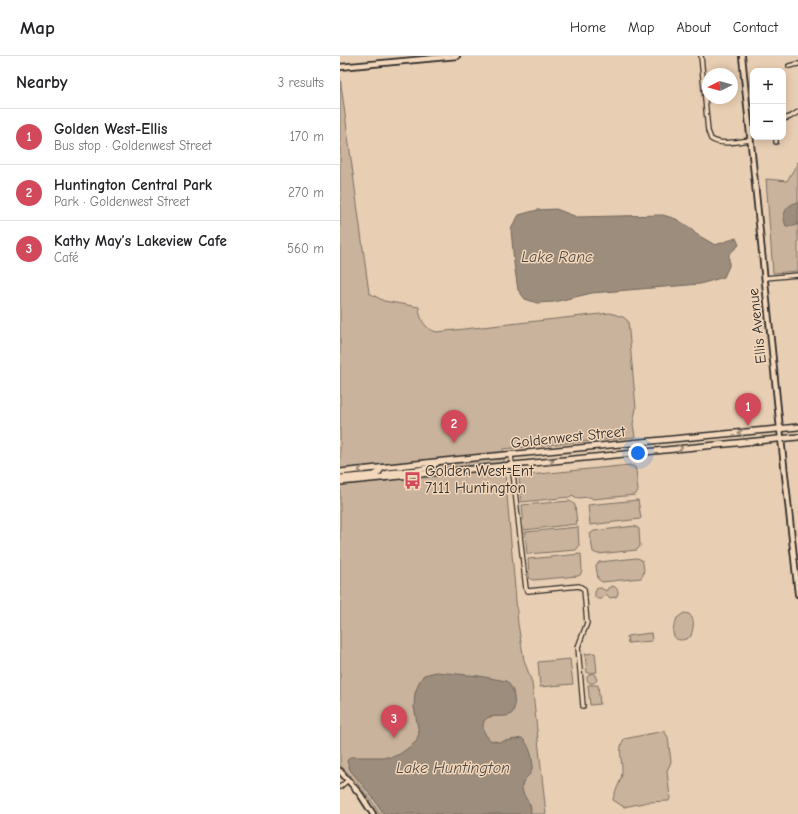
<!DOCTYPE html>
<meta charset="utf-8">
<style>
body{margin:0;font-family:"Comic Neue",sans-serif;background:#f6f6f6;color:#202124}
.controls{position:absolute;right:12px;top:12px;display:grid;overflow:hidden;border-radius:8px;box-shadow:0 2px 10px #0003}
.controls button{width:36px;height:36px;display:grid;place-items:center;padding:0;border:0;border-bottom:1px solid #e0e0e0;background:#fff;color:#202124;font:20px sans-serif}
.compass{position:absolute;left:362px;top:12px;width:36px;height:36px;border-radius:50%;background:#fff;box-shadow:0 2px 10px #0003;rotate:265deg}
.you{position:absolute;left:298px;top:397px;width:14px;height:14px;margin:-10px;border:3px solid #fff;border-radius:50%;background:#1a73e8;box-shadow:0 0 0 6px #1a73e833}
.badge{display:grid;place-items:center;width:26px;height:26px;border-radius:50%;background:#d1495b;color:#fff;font-size:13px;font-weight:700}
.pin{position:absolute;translate:-50% -33px;filter:drop-shadow(0 1px 2px #0008)}
.pin::after{content:'';position:absolute;top:21px;width:14px;height:12px;background:inherit;clip-path:polygon(0 0,100% 0,50% 100%)}
.list{margin:0;padding:0;list-style:none}
h2{display:flex;justify-content:space-between;align-items:center;height:52px;margin:0;padding:0 16px;font-size:17px}
h2 small{font-size:13px;font-weight:400;color:#757577}
.list li{display:grid;grid-template-columns:26px 1fr auto;gap:12px;align-items:center;box-sizing:border-box;height:56px;padding:0 16px;border-top:1px solid #e0e0e0}
.list b{display:block;font-size:15px;white-space:nowrap}
.list p{margin:0;font-size:13px;white-space:nowrap;color:#757577}
.list em{font-size:13px;font-style:normal;color:#757577}
.map{position:relative;flex:none;width:458px;height:758px;overflow:hidden}
header{display:flex;align-items:center;gap:24px;box-sizing:border-box;height:56px;padding:0 20px;background:#fff;border-bottom:1px solid #e0e0e0}
header strong{font-size:19px}
nav{display:flex;gap:22px;margin-inline-start:auto;font-size:14px}
main{display:flex}
aside{flex:1;background:#fff}
.map>svg:first-child{display:block}
.green{fill:#c9b39c;stroke:#7a6f64}
.water{fill:#9d8d7d;stroke:#6f665c}
.lines{fill:none;stroke-linecap:round;stroke-linejoin:round}
.minor-casing{stroke:#2b2b2b;stroke-width:6}
.tertiary-casing{stroke:#2b2b2b;stroke-width:8}
.secondary-casing{stroke:#2b2b2b;stroke-width:8}
.minor{stroke:#f4d8bb;stroke-width:3.5}
.tertiary{stroke:#f4d8bb;stroke-width:4.5}
.secondary{stroke:#f4d8bb;stroke-width:5}
.oneway{stroke:#908273}
.labels{text-anchor:middle;dominant-baseline:central;stroke-width:3;stroke-linejoin:round;paint-order:stroke}
.street-label{font-size:15px;fill:#2b2b2b;stroke:#f4d8bb}
.poi-label{font-size:15px;fill:#2b2b2b;stroke:#f4d8bb;text-anchor:start}
.water-label{font-size:16px;font-style:italic;fill:#4d4844;stroke:#f4d8bb}
</style>
<header>
<strong>Map</strong>
<nav><a>Home</a><a>Map</a><a>About</a><a>Contact</a></nav>
</header>
<main>
<aside>
<h2>Nearby<small>3 results</small></h2>
<ul class="list">
<li><span class="badge">1</span><div><b>Golden West-Ellis</b><p>Bus stop · Goldenwest Street</p></div><em>170 m</em></li>
<li><span class="badge">2</span><div><b>Huntington Central Park</b><p>Park · Goldenwest Street</p></div><em>270 m</em></li>
<li><span class="badge">3</span><div><b>Kathy May’s Lakeview Cafe</b><p>Café</p></div><em>560 m</em></li>
</ul>
</aside>
<div class="map">
<svg width="458" height="758" viewBox="0 0 458 758">
<rect width="100%" height="100%" fill="#e8ceb2"/>
<filter id="ink" filterUnits="userSpaceOnUse"><feTurbulence type="fractalNoise" baseFrequency=".025" numOctaves="2"/><feDisplacementMap in="SourceGraphic" scale="8" xChannelSelector="R" yChannelSelector="G"/><feConvolveMatrix kernelMatrix="1 2 1 2 8 2 1 2 1" color-interpolation-filters="sRGB"/></filter>
<g filter="url(#ink)">
<g class="green">
<path d="M0 21 29 237 44 245 79 251C80 263 84 273 97 276L270 257 283 261 288 265 296 352 293 368 295 381 163 393 178 568 184 604 192 627 206 758H39C29 739 15 724 0 709Z"/>
<path d="M458 106V215L433 217 426 123 447 125Z"/>
<path d="M290 409 295 411 296 414 298 435 295 439 253 443 250 441 237 442 232 439 230 441 181 446 179 420Z"/>
<path d="M298 444 301 462 300 463 250 469 248 449Z"/>
<path d="M230 445 235 449 237 468 184 474 182 449Z"/>
<path d="M295 470 299 473 300 490 297 494 258 498 253 496 250 478 254 475Z"/>
<path d="M238 471 239 490 236 494 187 498 185 476Z"/>
<path d="M241 498 242 515 240 519 238 520 193 524 189 522 188 503Z"/>
<path d="M297 502 302 504C304 509 305 518 301 522L262 526 258 523 256 510 259 506Z"/>
<path d="M272 530C278 531 280 537 276 541L270 542 266 538 262 543H258L255 541V536L257 532H261L266 535 268 532Z"/>
<path d="M344 557 349 558C356 565 353 571 351 580 345 585 333 587 333 575 333 571 336 566 337 562Z"/>
<path d="M311 577 312 585 288 587 287 580Z"/>
<path d="M255 597 257 616 251 617 255 619 257 624C253 630 246 627 247 621L251 617H247L245 598Z"/>
<path d="M230 603 233 628 200 631 198 606Z"/>
<path d="M248 629H258L260 648 250 649Z"/>
<path d="M324 675 328 681 331 706 327 715 330 742 329 745 308 746 284 751 273 744C274 735 281 727 282 717 283 705 277 694 284 683Z"/>
</g>
<g class="water">
<path d="M458 146V168L455 170H446C441 158 446 149 458 146Z"/>
<path d="M216 153 237 161 323 159 336 163 349 171 356 178 375 189 396 182 399 189 389 198V210L384 221 360 228 252 237 214 246 197 247 185 243 178 234 174 207 171 173 179 159 197 154Z"/>
<path d="M96 616 139 620 166 625C171 629 174 635 174 642 175 647 175 656 170 659 162 663 144 655 143 670 143 675 146 680 150 684L159 686 182 682C190 689 196 708 190 718 186 722 182 725 182 731 182 738 187 743 190 749 191 751 191 755 191 758H44L34 743 10 714 7 705 10 701H52L60 698 76 686 79 677 74 651 75 637 80 624 84 619Z"/>
</g>
<g class="lines">
<defs>
<g id="minor">
<path d="M361 0 368 75 371 83C382 90 398 85 411 84"/>
<path d="M449 10 458 8"/>
<path d="M443 63 450 61 458 56"/>
<path d="M436 81V86"/>
<path d="M425 222 458 219"/>
<path d="M171 399 186 533 188 535 239 530 244 533 247 567 238 591 243 650"/>
<path d="M0 731 8 724"/>
</g>
<g id="tertiary">
<path d="M402 0 440 373 458 538"/>
<path d="M0 11 117 0"/>
<path d="M0 715 20 738 33 758"/>
</g>
<g id="secondary">
<path d="M0 416 123 403 458 371"/>
<path d="M0 422 34 419 38 417 42 412"/>
<path d="M43 422 45 418 48 417C62 415 87 416 98 406"/>
<path d="M0 426 458 381"/>
</g>
</defs>
<use href="#minor" class="minor-casing"/>
<use href="#tertiary" class="tertiary-casing"/>
<use href="#secondary" class="secondary-casing"/>
<use href="#minor" class="minor"/>
<use href="#tertiary" class="tertiary"/>
<use href="#secondary" class="secondary"/>
</g>
<defs><path id="oneway-chevron" d="M-2-3.5L2.5 0L-2 3.5" fill="none" stroke-width="1.6" stroke-linecap="round" stroke-linejoin="round"/></defs>
<g class="oneway">
<use href="#oneway-chevron" transform="translate(401 377) rotate(175)"/>
<use href="#oneway-chevron" transform="translate(340 392) rotate(-6)"/>
<use href="#oneway-chevron" transform="translate(211 405) rotate(-6)"/>
<use href="#oneway-chevron" transform="translate(21 414) rotate(174)"/>
</g>
</g>
<defs>
<symbol id="bus-bare" viewBox="-9 -9 18 18"><path d="M-5-6H5V4H4V6H2V4H-2V6H-4V4H-5ZM-3.5-4V0h7V-4ZM-3.5 1.2v1.5H-2V1.2ZM2 1.2v1.5H3.5V1.2Z" fill="#d1495b" stroke="#f4d8bb" stroke-width="2.5" paint-order="stroke"/></symbol>
</defs>
<g fill-rule="evenodd">
<use href="#bus-bare" x="60" y="412" width="25" height="25"/>
</g>
<g class="labels">
<g class="street-label">
<text transform="translate(417 270) rotate(-96)">Ellis Avenue</text>
<text transform="translate(228 381) rotate(-6)">Goldenwest Street</text>
</g>
<g class="poi-label">
<text x="85" y="415">Golden West-Ent<tspan x="85" dy="17">7111 Huntington</tspan></text>
</g>
<g class="water-label">
<text x="217" y="201">Lake Ranc</text>
<text x="113" y="712">Lake Huntington</text>
</g>
</g>
</svg>
<div class="controls">
<button>+</button>
<button>−</button>
</div>
<svg class="compass" viewBox="-18 -18 36 36"><path d="M0-13l5 13h-10z" fill="#e53935"/><path d="M0 13l5-13h-10z" fill="#757577"/></svg>
<div class="you"></div>
<div class="pin badge" style="left:408px;top:370px">1</div>
<div class="pin badge" style="left:114px;top:387px">2</div>
<div class="pin badge" style="left:54px;top:682px">3</div>
</div>
</main>
